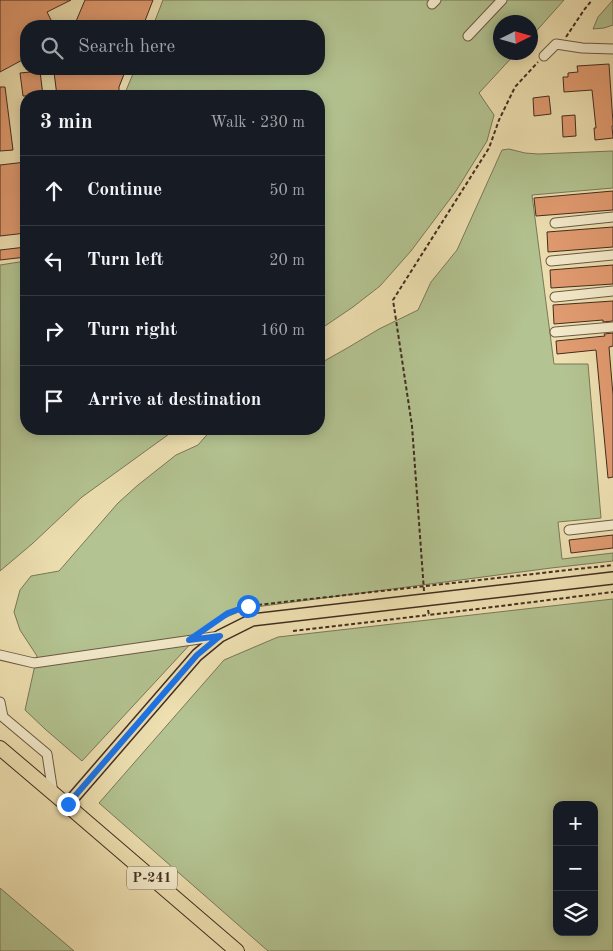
<!DOCTYPE html>
<meta charset="utf-8">
<style>
body{margin:0;font-family:"Old Standard TT",serif;background:#20242c;color:#f1f3f6}
.controls{position:absolute;right:15px;bottom:15px;display:grid;overflow:hidden;border-radius:10px;box-shadow:0 2px 12px #0003}
.controls button{width:45px;height:45px;display:grid;place-items:center;padding:0;border:0;border-bottom:1px solid #363941;background:#171b24;color:#f1f3f6;font:25px sans-serif}
.compass{position:absolute;left:493px;top:15px;width:45px;height:45px;border-radius:50%;background:#171b24;box-shadow:0 2px 12px #0003;rotate:85deg}
.stop{position:absolute;width:15px;height:15px;margin:-11px;border:4px solid #1a73e8;border-radius:50%;background:#fff}
.stop.end{background:#1a73e8;border-color:#fff;box-shadow:0 1px 5px #0008}
.list{margin:0;padding:0;list-style:none}
h2{display:flex;justify-content:space-between;align-items:center;height:65px;margin:0;padding:0 20px;font-size:21px}
h2 small{font-size:16px;font-weight:400;color:#9ea1a6}
.list li{display:grid;grid-template-columns:32px 1fr auto;gap:15px;align-items:center;box-sizing:border-box;height:70px;padding:0 20px;border-top:1px solid #363941}
.list b{display:block;font-size:19px;white-space:nowrap}
.list em{font-size:16px;font-style:normal;color:#9ea1a6}
.icon{flex:none;width:28px;height:28px;fill:none;stroke:currentColor;stroke-width:2;stroke-linecap:round;stroke-linejoin:round}
.map{position:relative;flex:none;width:613px;height:951px;overflow:hidden}
.search{position:absolute;background:#171b24;box-shadow:0 2px 12px #0003;left:20px;top:20px;width:305px;height:55px;display:flex;align-items:center;gap:12px;box-sizing:border-box;padding:0 18px;border-radius:20px;color:#9ea1a6;font-size:19px}
.panel{position:absolute;background:#171b24;box-shadow:0 2px 12px #0003;left:20px;top:90px;width:305px;height:345px;border-radius:20px}
.map>svg:first-child{display:block}
.green{fill:#b3c391;stroke:#7a7859;fill-rule:evenodd}
.building{fill:#e29c71;stroke:#422d21}
.lines{fill:none;stroke-linecap:round;stroke-linejoin:round}
.minor-casing{stroke:#6d5a45;stroke-width:11}
.major-casing{stroke:#422d21;stroke-width:14}
.highway-casing{stroke:#422d21;stroke-width:16}
.path{stroke:#422d21;stroke-width:2;stroke-dasharray:4 2.5;stroke-linecap:butt}
.minor{stroke:#f4ebcc;stroke-width:9}
.major{stroke:#eee0b1;stroke-width:11}
.highway{stroke:#eee0b1;stroke-width:14}
.route{stroke:#1a73e8;stroke-width:6}
.labels{text-anchor:middle;dominant-baseline:central;stroke-width:4;stroke-linejoin:round;paint-order:stroke}
.shield{fill:#f4ebcc;stroke:#776654;stroke-width:1}
.shield-label{font-size:14px;font-weight:bold;fill:#422d21}
</style>
<div class="map">
<svg width="613" height="951" viewBox="0 0 613 951">
<rect width="100%" height="100%" fill="#eee0b1"/>
<filter id="stains"><feTurbulence type="fractalNoise" baseFrequency=".004" numOctaves="4"/><feColorMatrix values="0 0 0 0 .2 0 0 0 0 .09 0 0 0 0 .02 0 0 0 .5 -.17"/></filter>
<radialGradient id="worn" r=".72"><stop offset=".6" stop-color="#630" stop-opacity="0"/><stop offset="1" stop-color="#630" stop-opacity=".3"/></radialGradient>
<g class="green">
<path d="M163 0H564L531 37 530 22H500V52L516 53 479 93 494 115 487 141 456 191 411 251 380 286 353 307 319 330V96H126L125 93 135 69H319V26H153Z"/>
<path d="M613 0V25L604 28 593 29 598 17Z"/>
<path d="M509 149 525 153 538 154 613 151V188L532 195 554 364H588L601 518 558 522 562 559 613 553V561L551 568 248 608 208 625 82 761 45 729 25 710 37 656 20 630 14 612 20 590 31 576 59 571 118 503 138 485 176 455 198 445 212 429H319V364L349 347 379 329 418 310 431 282 457 250 502 150Z"/>
<path d="M26 261V429H176L82 497 32 544 0 571V265Z"/>
<path d="M613 599V951H268L99 803 224 660 278 637ZM557 805H594V932H557Z"/>
<path d="M0 888 74 951H0Z"/>
</g>
<g class="building">
<path d="M0 0H71L47 12 54 26H26V58L0 72Z"/>
<path d="M85 0H153L143 26H74Z"/>
<path d="M609 64 613 123V126H612L613 138 595 140 594 128H596L592 90 564 92 563 77H568V73L578 72 577 66Z"/>
<path d="M56 69H126L119 87V96H57L54 72Z"/>
<path d="M40 71 43 96H23L20 73Z"/>
<path d="M0 87H5L13 150 0 151Z"/>
<path d="M549 96 551 114 534 116 533 98Z"/>
<path d="M575 115 576 136 563 137 562 116Z"/>
<path d="M26 162V233L0 236V165Z"/>
<path d="M613 191V210L536 216 534 198Z"/>
<path d="M613 227V247L548 252 547 232Z"/>
<path d="M26 247V257L0 260V250Z"/>
<path d="M613 265V284L551 288 550 270Z"/>
<path d="M613 301V321L603 322V320L554 324 553 305Z"/>
<path d="M613 333V346L609 347 613 395V477L608 478 596 350 557 354 556 341 605 336 604 334Z"/>
<path d="M613 535V548L571 553 569 540Z"/>
</g>
<g class="lines">
<defs>
<g id="minor">
<path d="M432 4 436 0"/>
<path d="M468 36 502 0"/>
<path d="M544 56 556 44 582 48 613 49"/>
<path d="M555 223 613 217"/>
<path d="M551 261 613 255"/>
<path d="M555 297 613 291"/>
<path d="M555 332 613 327"/>
<path d="M569 530 613 525"/>
<path d="M0 655 34 663 220 636"/>
<path d="M0 702 3 717 47 754 53 793"/>
</g>
<path id="major" d="M67 805 197 655 220 636 252 620 613 578"/>
<path id="highway" d="M0 748 67 805 237 951"/>
</defs>
<use href="#minor" class="minor-casing"/>
<use href="#major" class="major-casing"/>
<use href="#highway" class="highway-casing"/>
<g class="path">
<path d="M566 37 584 10 592 0"/>
<path d="M424 591 412 426 393 300 489 148 499 120 515 87 538 62"/>
<path d="M428 610 429 615 613 592"/>
<path d="M206 629 228 613 248 606 613 565"/>
<path d="M293 631 429 615"/>
</g>
<use href="#minor" class="minor"/>
<use href="#major" class="major"/>
<use href="#highway" class="highway"/>
</g>
<g class="lines">
<path class="route" d="M68 804 197 655 220 636 189 640 228 613 248 606"/>
</g>
<g class="labels">
<rect class="shield" x="127" y="866.5" width="50" height="23" rx="4"/>
<g class="shield-label">
<text x="152" y="878">Р-241</text>
</g>
</g>
<rect width="100%" height="100%" filter="url(#stains)"/>
<rect width="100%" height="100%" fill="url(#worn)"/>
</svg>
<div class="controls">
<button>+</button>
<button>−</button>
<button><svg class="icon" aria-label="layers" viewBox="0 0 24 24"><path d="M12 4l9 5-9 5-9-5zM3 14l9 5 9-5"/></svg></button>
</div>
<svg class="compass" viewBox="-18 -18 36 36"><path d="M0-13l5 13h-10z" fill="#e53935"/><path d="M0 13l5-13h-10z" fill="#9ea1a6"/></svg>
<div class="stop" style="left:248px;top:606px"></div>
<div class="stop end" style="left:68px;top:804px"></div>
<div class="search"><svg class="icon" aria-label="search" viewBox="0 0 24 24"><circle cx="10" cy="10" r="6"/><path d="M15 15l6 6"/></svg>Search here</div>
<section class="panel">
<h2>3 min<small>Walk · 230 m</small></h2>
<ul class="list">
<li><svg class="icon" aria-label="ahead" viewBox="0 0 24 24"><path d="M12 20V5M6 11l6-6 6 6"/></svg><div><b>Continue</b></div><em>50 m</em></li>
<li><svg class="icon" aria-label="left" viewBox="0 0 24 24"><path d="M17 20v-9H6M10 6l-5 5 5 5"/></svg><div><b>Turn left</b></div><em>20 m</em></li>
<li><svg class="icon" aria-label="right" viewBox="0 0 24 24"><path d="M7 20v-9h11M14 6l5 5-5 5"/></svg><div><b>Turn right</b></div><em>160 m</em></li>
<li><svg class="icon" aria-label="arrive" viewBox="0 0 24 24"><path d="M6 21V4h12l-3 4 3 4H6"/></svg><div><b>Arrive at destination</b></div></li>
</ul>
</section>
</div>
